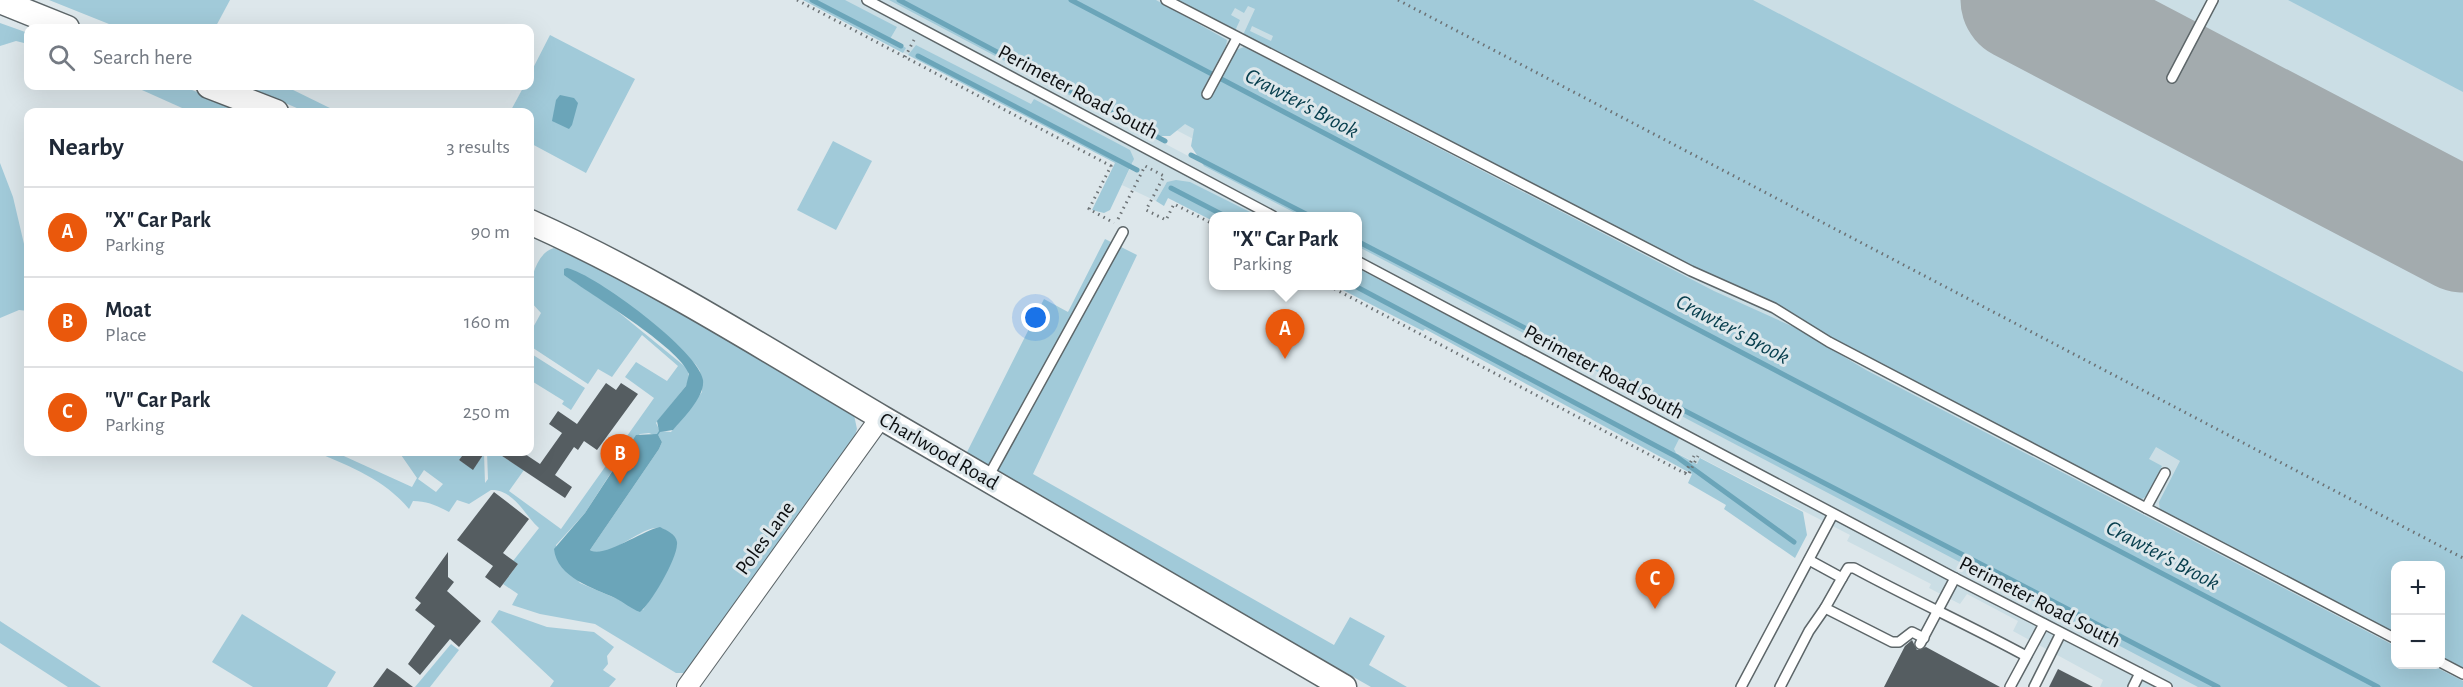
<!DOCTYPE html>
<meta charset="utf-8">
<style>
body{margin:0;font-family:"Alegreya Sans",sans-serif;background:#f6f6f7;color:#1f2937}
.controls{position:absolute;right:18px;bottom:18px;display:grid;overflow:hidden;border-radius:12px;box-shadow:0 6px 24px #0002}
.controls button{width:54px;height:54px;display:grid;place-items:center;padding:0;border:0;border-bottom:2px solid #e0e1e3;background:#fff;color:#1f2937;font:30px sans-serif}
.you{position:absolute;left:1036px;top:318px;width:21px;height:21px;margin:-15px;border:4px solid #fff;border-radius:50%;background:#1a73e8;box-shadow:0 0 0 9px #1a73e833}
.badge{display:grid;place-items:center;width:39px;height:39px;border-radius:50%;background:#ea580c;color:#fff;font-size:20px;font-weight:700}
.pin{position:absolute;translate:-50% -50px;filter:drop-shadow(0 2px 3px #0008)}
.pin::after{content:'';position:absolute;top:32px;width:21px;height:18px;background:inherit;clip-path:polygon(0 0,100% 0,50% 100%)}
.popup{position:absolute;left:1209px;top:212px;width:153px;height:78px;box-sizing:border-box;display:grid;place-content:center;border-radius:12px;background:#fff;filter:drop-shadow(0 2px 4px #0005);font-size:20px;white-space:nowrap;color:#747a83}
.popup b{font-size:22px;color:#1f2937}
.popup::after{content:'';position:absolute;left:50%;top:100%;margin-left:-12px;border:12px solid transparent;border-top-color:#fff}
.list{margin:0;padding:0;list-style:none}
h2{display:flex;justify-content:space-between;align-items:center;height:78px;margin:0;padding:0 24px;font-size:26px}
h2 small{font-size:20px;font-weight:400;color:#747a83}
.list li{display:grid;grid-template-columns:39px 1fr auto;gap:18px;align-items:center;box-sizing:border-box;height:90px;padding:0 24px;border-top:2px solid #e0e1e3}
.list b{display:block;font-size:22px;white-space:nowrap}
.list p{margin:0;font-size:20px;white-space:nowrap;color:#747a83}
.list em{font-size:20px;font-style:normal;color:#747a83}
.icon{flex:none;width:33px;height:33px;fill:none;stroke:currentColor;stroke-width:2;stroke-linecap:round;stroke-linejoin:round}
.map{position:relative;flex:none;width:2463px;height:687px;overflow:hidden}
.search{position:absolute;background:#fff;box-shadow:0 6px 24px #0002;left:24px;top:24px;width:510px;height:66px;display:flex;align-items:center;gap:15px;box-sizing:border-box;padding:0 21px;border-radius:12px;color:#747a83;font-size:22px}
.panel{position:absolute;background:#fff;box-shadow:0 6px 24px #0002;left:24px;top:108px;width:510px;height:348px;border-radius:12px}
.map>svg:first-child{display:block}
.built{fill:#cbdee5;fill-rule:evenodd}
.green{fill:#a1cad9;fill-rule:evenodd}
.water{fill:#6ba5b9}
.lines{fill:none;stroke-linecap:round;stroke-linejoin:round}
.stream{stroke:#6ba5b9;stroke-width:5}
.runway{stroke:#a3abae;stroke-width:123}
.building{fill:#555d61}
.service-casing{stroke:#5d6669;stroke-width:12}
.minor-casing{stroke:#5d6669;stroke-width:22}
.tertiary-casing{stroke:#5d6669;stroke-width:27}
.path{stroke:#6c7275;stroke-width:3;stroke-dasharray:1.5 4.5;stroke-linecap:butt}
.service{stroke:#fff;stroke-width:9}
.minor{stroke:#fff;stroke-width:20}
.tertiary{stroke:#fff;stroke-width:24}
.labels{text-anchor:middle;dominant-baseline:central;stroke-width:6;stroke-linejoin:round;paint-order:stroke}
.street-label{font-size:21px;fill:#0b0e10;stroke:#dde7eb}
.water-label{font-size:22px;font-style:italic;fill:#073e4d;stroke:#dde7eb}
</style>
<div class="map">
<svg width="2463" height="687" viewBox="0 0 2463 687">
<rect width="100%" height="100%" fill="#dde7eb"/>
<g class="built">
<path d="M805 0H893L1302 216H1228L1166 184 1156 201 1122 185 1133 162 916 45 908 55Z"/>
<path d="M927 0H2463V687H2240L1357 216H1341ZM2396 566H2440V664H2396Z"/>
<path d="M1357 245 1591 369 2204 687H2100L2103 680 2013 631 2018 621 1967 594 1960 604 1929 588 1931 584 1847 541 1850 535 1701 458 1698 464 1357 284Z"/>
</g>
<g class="green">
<path d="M49 0H230L215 28H119Z"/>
<path d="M803 0H845L897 27 890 39 906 48 903 53Z"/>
<path d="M889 0H1156L1227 40 1226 46 1202 91 1212 96 1236 50 1244 47 1714 291 1796 328 1866 370 2395 646 2396 664 2431 665 2463 681V687H2198L1357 246V216H1301L1204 166 1191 146 1194 129 1185 124 1170 136H1147Z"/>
<path d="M1176 0H1753L2463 372V669L2441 658 2440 566H2396L2395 635 2160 512 2159 502 2180 461 2156 447 2149 459 2162 466 2147 496 2140 500 1853 351 1788 311 1725 284 1243 35 1255 9 1248 6 1244 13 1235 8 1231 15 1240 20 1235 31ZM1252 26 1273 36 1271 41 1250 31Z"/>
<path d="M2288 0H2463V92Z"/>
<path d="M0 23 28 33V44L16 41 0 46Z"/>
<path d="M550 35 635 79 586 173 530 143V112H510L524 86H530V74Z"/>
<path d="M916 45 1031 104 1034 99 1130 150 1134 159 1110 210 1104 213 1092 210 1115 163 908 55Z"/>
<path d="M133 86H182L247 112H191Z"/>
<path d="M246 86H285L338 112H306Z"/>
<path d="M833 141 872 161 836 230 797 210Z"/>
<path d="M0 163 13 197 28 261V311L19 310 0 318Z"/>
<path d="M1176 180 1190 182 1258 216H1213V221L1168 198 1164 206 1156 201 1167 182Z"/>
<path d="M1105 239 1137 255 1033 474 1334 645 1350 617 1385 636 1369 665 1407 687H1371L965 456 1044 299 1068 312Z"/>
<path d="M554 248 642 288 854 415 857 429 850 450 688 673H676L595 624 540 614 512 605 518 594 503 584 518 564 513 561 539 528C525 516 514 489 491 490L469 504 457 500 449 512C438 506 427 501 413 501L409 509C384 479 351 467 316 452H335L412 487 417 478 399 452H465L459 460 473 469 484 453 485 483 488 479 487 452H496L524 470 509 491 561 529 654 398 625 377 636 362 667 381 678 366 642 335 612 377 598 369 588 384 530 346V333L541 313 530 301C529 284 535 253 554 248ZM564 275 632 307 662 331 696 365 700 371 702 392 671 432 660 431 656 423 686 386 689 379 688 369 611 306ZM649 433 659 437 662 442 659 449 590 550C610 562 645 520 664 529L677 545 662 581 643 610 580 583 558 559 556 545 585 513 632 440 640 434ZM424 470 443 484 436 492 418 479Z"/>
<path d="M1357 268 1680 437 1674 449 1676 453 1697 464 1700 458 1803 512 1807 535 1795 558 1724 509 1726 505 1688 483 1692 474 1425 329 1423 331 1335 286H1357Z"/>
<path d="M530 353 585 388 571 410 562 404 564 401 530 380Z"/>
<path d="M499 610 547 627 594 632 614 647 607 656 608 664 603 670 616 679 609 687H550L554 681 491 622Z"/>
<path d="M242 614 336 672 327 687H253L212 662Z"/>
<path d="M0 621 101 687H68L0 643Z"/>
<path d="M451 644 459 650 430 687H415Z"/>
</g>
<g class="water">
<path d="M560 95 574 98 578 103 572 125 569 129 552 121 556 100Z"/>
<path d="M567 268C595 274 700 352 703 380 705 397 683 418 673 430L660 432 658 435 662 442 659 449 590 550C603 559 643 530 660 527 666 530 676 534 677 542 679 556 651 604 640 612 631 609 624 602 615 598 594 588 557 578 554 549L585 513 636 435 657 434 659 431 657 421 686 386 689 374C679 347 590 294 564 275V269Z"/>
</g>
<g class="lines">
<g class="stream">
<path d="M812 0 901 46"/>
<path d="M899 0 1165 141"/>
<path d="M1071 0 2378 687"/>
<path d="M918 56 1137 170"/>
<path d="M1191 155 1310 216"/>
<path d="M1171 188 1225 216"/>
<path d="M1357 241 2218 687"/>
<path d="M1355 286 1677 457 1794 542"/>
</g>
<path class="runway" d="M2022 0 2463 231"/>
</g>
<g class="building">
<path d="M606 383 616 390 621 383 638 394 597 450 584 441 578 450 574 447 555 475 572 487 565 498 496 452H522L540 464 562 433 549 424 558 411 577 424Z"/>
<path d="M465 452H485L473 470 459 460Z"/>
<path d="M494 492 529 519 503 553 518 564 500 588 485 577 493 566 457 540Z"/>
<path d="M448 552V577L454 582 447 591 481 621 459 647 450 639 420 675 408 664 435 626 415 610 421 603 415 598Z"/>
<path d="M1912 640 1917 650 1926 647 2000 687H1884L1905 646Z"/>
<path d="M387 668 396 674 413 687H373Z"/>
<path d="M2058 669 2093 687H2049Z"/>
</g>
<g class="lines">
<defs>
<g id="service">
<path d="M867 0 1273 216"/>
<path d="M1166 0 1691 271 1774 308 1829 342 2396 639"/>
<path d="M2172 78 2213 0"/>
<path d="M1207 94 1237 38"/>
<path d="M1357 261 1955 578 2167 687"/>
<path d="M987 479 1123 232"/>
<path d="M2146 508 2165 473"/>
<path d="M1809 560 1842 578 1848 568H1854C1911 599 1969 625 2026 656"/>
<path d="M1842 578 1825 608 1892 642H1899L1912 632 1924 638"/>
<path d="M1920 644 1955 578"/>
<path d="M2440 662 2463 674"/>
<path d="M1741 687 1833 514"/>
<path d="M1780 687 1809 631 1825 608"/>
<path d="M2010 687 2044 624"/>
<path d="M2034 687 2061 633"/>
<path d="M2133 687 2140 673"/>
</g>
<path id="minor" d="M687 687 881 417"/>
<g id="tertiary">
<path d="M0 1 67 28"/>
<path d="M209 86 276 112"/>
<path d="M530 222C653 277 767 350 884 419 1036 509 1190 598 1344 687"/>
</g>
</defs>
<use href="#service" class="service-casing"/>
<use href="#minor" class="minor-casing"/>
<use href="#tertiary" class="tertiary-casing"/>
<g class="path">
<path d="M797 0 1111 166 1089 209 1114 223"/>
<path d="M1398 0 2463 558"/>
<path d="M905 57 914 40"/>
<path d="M1118 219 1145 166 1164 176 1146 210 1166 220 1174 204 1213 224"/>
<path d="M1329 286 1688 475 1698 456"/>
<path d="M1685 473 1694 456"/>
</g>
<use href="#service" class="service"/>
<use href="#minor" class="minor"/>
<use href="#tertiary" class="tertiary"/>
</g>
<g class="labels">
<g class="street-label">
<text transform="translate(1078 92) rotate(28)">Perimeter Road South</text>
<text transform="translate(1604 372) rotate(28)">Perimeter Road South</text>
<text transform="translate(939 451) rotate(30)">Charlwood Road</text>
<text transform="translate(765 538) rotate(-54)">Poles Lane</text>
<text transform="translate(2040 602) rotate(27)">Perimeter Road South</text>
</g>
<g class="water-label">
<text transform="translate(1302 103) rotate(28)">Crawter's Brook</text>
<text transform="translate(1733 329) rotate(28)">Crawter's Brook</text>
<text transform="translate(2163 555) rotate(28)">Crawter's Brook</text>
</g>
</g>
</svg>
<div class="controls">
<button>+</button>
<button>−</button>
</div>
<div class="you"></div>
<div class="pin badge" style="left:1285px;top:359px">A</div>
<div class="popup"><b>&quot;X&quot; Car Park</b>Parking</div>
<div class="pin badge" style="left:620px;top:484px">B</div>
<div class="pin badge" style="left:1655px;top:609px">C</div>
<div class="search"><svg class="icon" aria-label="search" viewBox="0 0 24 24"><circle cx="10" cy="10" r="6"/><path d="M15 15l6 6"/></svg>Search here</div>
<section class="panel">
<h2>Nearby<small>3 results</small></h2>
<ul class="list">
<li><span class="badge">A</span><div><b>&quot;X&quot; Car Park</b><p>Parking</p></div><em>90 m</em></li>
<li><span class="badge">B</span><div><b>Moat</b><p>Place</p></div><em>160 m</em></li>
<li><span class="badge">C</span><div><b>&quot;V&quot; Car Park</b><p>Parking</p></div><em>250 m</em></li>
</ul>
</section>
</div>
